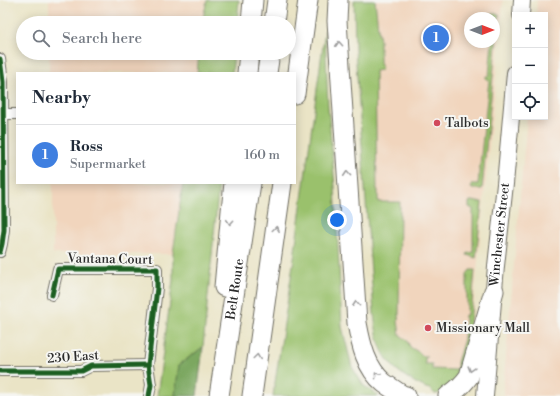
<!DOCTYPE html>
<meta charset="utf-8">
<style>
body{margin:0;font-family:"Libre Bodoni",serif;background:#f6f6f7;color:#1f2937}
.controls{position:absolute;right:12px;top:12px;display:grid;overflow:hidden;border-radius:0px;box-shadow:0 2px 10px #0003}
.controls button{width:36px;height:36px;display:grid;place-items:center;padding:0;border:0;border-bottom:1px solid #e0e1e3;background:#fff;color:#1f2937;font:20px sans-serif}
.compass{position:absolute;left:464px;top:12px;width:36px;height:36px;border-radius:50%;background:#fff;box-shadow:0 2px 10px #0003;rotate:90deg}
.you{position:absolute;left:337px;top:220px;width:14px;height:14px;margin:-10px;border:3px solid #fff;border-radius:50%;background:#1a73e8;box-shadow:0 0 0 6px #1a73e833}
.badge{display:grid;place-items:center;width:26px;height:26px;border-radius:50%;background:#111827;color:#fff;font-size:13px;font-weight:700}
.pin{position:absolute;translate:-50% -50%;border:2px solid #fff;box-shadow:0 1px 4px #0006}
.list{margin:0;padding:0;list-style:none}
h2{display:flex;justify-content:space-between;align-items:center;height:52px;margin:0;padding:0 16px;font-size:17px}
h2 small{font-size:13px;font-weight:400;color:#747a83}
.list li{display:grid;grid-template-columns:26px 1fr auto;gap:12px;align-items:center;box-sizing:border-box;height:60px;padding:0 16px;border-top:1px solid #e0e1e3}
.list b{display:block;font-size:15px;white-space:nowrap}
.list p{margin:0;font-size:13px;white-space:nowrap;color:#747a83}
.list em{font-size:13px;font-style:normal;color:#747a83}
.icon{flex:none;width:22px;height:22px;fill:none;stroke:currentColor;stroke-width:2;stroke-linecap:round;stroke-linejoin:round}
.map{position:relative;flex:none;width:560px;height:396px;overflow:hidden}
.search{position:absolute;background:#fff;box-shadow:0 2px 10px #0003;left:16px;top:16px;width:280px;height:44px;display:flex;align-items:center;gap:10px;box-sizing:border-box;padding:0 14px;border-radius:22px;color:#747a83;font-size:15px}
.panel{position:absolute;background:#fff;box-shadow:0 2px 10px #0003;left:16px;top:72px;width:280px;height:112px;border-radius:0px}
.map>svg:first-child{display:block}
.built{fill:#f1d5bd;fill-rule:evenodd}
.green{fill:#9ac16c;stroke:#62764c}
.forest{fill:#7ba760;stroke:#536946}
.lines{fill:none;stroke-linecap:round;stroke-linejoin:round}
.street-casing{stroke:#6e6c61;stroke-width:12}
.primary-casing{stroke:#6e6c61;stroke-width:18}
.highway-casing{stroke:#6e6c61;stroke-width:21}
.street{stroke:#fff;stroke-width:10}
.primary{stroke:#fff;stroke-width:16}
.highway{stroke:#fff;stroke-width:19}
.cycleway-casing{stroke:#f6f6f2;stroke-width:8}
.cycleway{stroke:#1b5e20;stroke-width:5}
.oneway{stroke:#a0a0a0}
.poi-dot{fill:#d1495b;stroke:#f6f6f2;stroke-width:1.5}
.labels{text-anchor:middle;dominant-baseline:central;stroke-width:4;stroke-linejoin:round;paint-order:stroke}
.poi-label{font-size:13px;fill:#2b2b2b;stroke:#f6f6f2;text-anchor:start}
.street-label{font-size:13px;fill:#2b2b2b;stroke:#f6f6f2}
</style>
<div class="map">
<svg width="560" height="396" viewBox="0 0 560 396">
<rect width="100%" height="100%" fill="#f6f6f2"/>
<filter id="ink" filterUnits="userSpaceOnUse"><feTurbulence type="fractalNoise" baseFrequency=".025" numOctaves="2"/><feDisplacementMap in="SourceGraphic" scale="8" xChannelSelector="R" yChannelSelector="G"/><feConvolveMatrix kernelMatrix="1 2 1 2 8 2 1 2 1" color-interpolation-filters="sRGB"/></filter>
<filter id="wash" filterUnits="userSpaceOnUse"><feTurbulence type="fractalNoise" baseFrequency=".012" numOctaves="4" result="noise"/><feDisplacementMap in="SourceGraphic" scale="16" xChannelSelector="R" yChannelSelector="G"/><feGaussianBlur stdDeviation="0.9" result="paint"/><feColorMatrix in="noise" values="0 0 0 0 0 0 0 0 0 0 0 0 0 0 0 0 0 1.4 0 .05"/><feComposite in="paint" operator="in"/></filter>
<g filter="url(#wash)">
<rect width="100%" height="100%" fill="#eae4c6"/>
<g class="built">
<path d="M49 0H206L204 23H49Z"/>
<path d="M373 0H503L469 354 466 371 432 376 400 347 387 202H378L375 192ZM470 18H494V42H470Z"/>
<path d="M537 0H560V396H504L503 390 527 117H545V15H536Z"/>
<path d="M49 53H200L198 73H49Z"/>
<path d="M53 183H183L174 254H53Z"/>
</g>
<g class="green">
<path d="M207 0H239L237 23H202Z"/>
<path d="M354 0H375L378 28 380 40V62L382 69 381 70 375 71 377 190H378V202H400L399 316 398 321 400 335 407 340 410 347 420 353V354L422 356H428V357H425V364H432V369L457 370V362L464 339 465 317V315H467V274L470 270H475L467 357 464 370 444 392 435 394 430 389 426 388C418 384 409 380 402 374 380 358 377 339 374 314L355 49Z"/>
<path d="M488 14H499L482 189H472L471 187 473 184H478L489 80 486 79V76H489L492 42H494L495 17 488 16Z"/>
<path d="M325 30 328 106 335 187 342 327 352 367 363 385 379 396H273L294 258Z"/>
<path d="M199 53H234L232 73H197Z"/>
<path d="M183 183H219L203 347 179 365 175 396H157L173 280V253Z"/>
<path d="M470 201 482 202 476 258 467 255 468 253 473 252V209L469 207V202Z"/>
</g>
<path class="forest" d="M203 347 197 396H175L179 365Z"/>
</g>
<g filter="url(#ink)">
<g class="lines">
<defs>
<g id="street">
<path d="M0 59 3 82 4 230 2 244 0 252"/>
<path d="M3 114H17"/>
<path d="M52 295 58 269H157V288L148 365 151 385 149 396"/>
<path d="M0 371H81L91 366 148 365"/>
</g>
<g id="primary">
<path d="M521 15 522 0"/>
<path id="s1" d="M485 396 496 266 505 184 515 73"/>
</g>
<g id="highway">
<path d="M338 0 337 21 357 323C361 345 366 368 384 383 390 387 396 391 402 395L406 396"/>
<path d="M251 23 253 0"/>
<path d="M274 23 277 0"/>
<path d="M247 73 249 53"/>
<path d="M267 73 270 53"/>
<path d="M295 94 308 0"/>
<path d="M224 287 231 211 234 183"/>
<path id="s2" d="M219 396 251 183"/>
<path d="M252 396 282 183"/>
<path d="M448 396C457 390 463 385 469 376L494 291"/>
</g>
</defs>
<use href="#street" class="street-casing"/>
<use href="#primary" class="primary-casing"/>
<use href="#highway" class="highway-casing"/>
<use href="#street" class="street"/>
<use href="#primary" class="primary"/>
<use href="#highway" class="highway"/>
<defs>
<g id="cycleway">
<path d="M0 59 3 82 4 230 2 244 0 252"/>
<path d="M52 295 58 269H157V288L148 365 151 385 149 396"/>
<path d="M0 371H81L91 366 148 365"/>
</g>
</defs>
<use href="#cycleway" class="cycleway-casing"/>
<use href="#cycleway" class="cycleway"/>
</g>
<defs><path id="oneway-chevron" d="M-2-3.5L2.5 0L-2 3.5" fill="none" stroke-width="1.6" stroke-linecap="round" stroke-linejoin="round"/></defs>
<g class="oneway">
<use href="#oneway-chevron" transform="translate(339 44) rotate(-94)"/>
<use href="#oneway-chevron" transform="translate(347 174) rotate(-94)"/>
<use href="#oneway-chevron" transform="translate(230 222) rotate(95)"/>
<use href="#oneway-chevron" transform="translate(276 229) rotate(-82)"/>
<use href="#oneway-chevron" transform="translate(356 304) rotate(-94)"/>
<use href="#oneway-chevron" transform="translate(257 357) rotate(-82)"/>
<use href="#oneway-chevron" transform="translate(471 369) rotate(106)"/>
<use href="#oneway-chevron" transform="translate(377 375) rotate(-130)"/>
</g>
</g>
<g class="poi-dot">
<circle cx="437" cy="123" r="4"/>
<circle cx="428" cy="328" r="4"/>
</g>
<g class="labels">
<g class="poi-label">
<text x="445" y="123">Talbots</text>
<text x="436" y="328">Missionary Mall</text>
</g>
<g class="street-label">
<text stroke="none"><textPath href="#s1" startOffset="162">Winchester Street</textPath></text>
<text transform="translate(110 259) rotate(1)">Vantana Court</text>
<text stroke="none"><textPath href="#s2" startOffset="108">Belt Route</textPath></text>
<text transform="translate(73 357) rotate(-4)">230 East</text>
</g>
</g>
</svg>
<div class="controls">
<button>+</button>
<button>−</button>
<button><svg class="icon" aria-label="locate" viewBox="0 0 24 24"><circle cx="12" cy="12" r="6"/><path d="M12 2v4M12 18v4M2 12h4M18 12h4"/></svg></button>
</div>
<svg class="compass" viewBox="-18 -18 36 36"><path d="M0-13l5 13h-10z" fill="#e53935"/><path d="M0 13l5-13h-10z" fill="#747a83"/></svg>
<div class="you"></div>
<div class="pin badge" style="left:436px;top:38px;background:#3f7fe0">1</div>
<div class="search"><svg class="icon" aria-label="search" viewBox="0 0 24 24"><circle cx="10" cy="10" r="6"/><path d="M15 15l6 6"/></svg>Search here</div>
<section class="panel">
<h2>Nearby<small></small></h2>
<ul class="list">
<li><span class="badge" style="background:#3f7fe0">1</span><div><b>Ross</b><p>Supermarket</p></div><em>160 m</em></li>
</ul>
</section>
</div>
